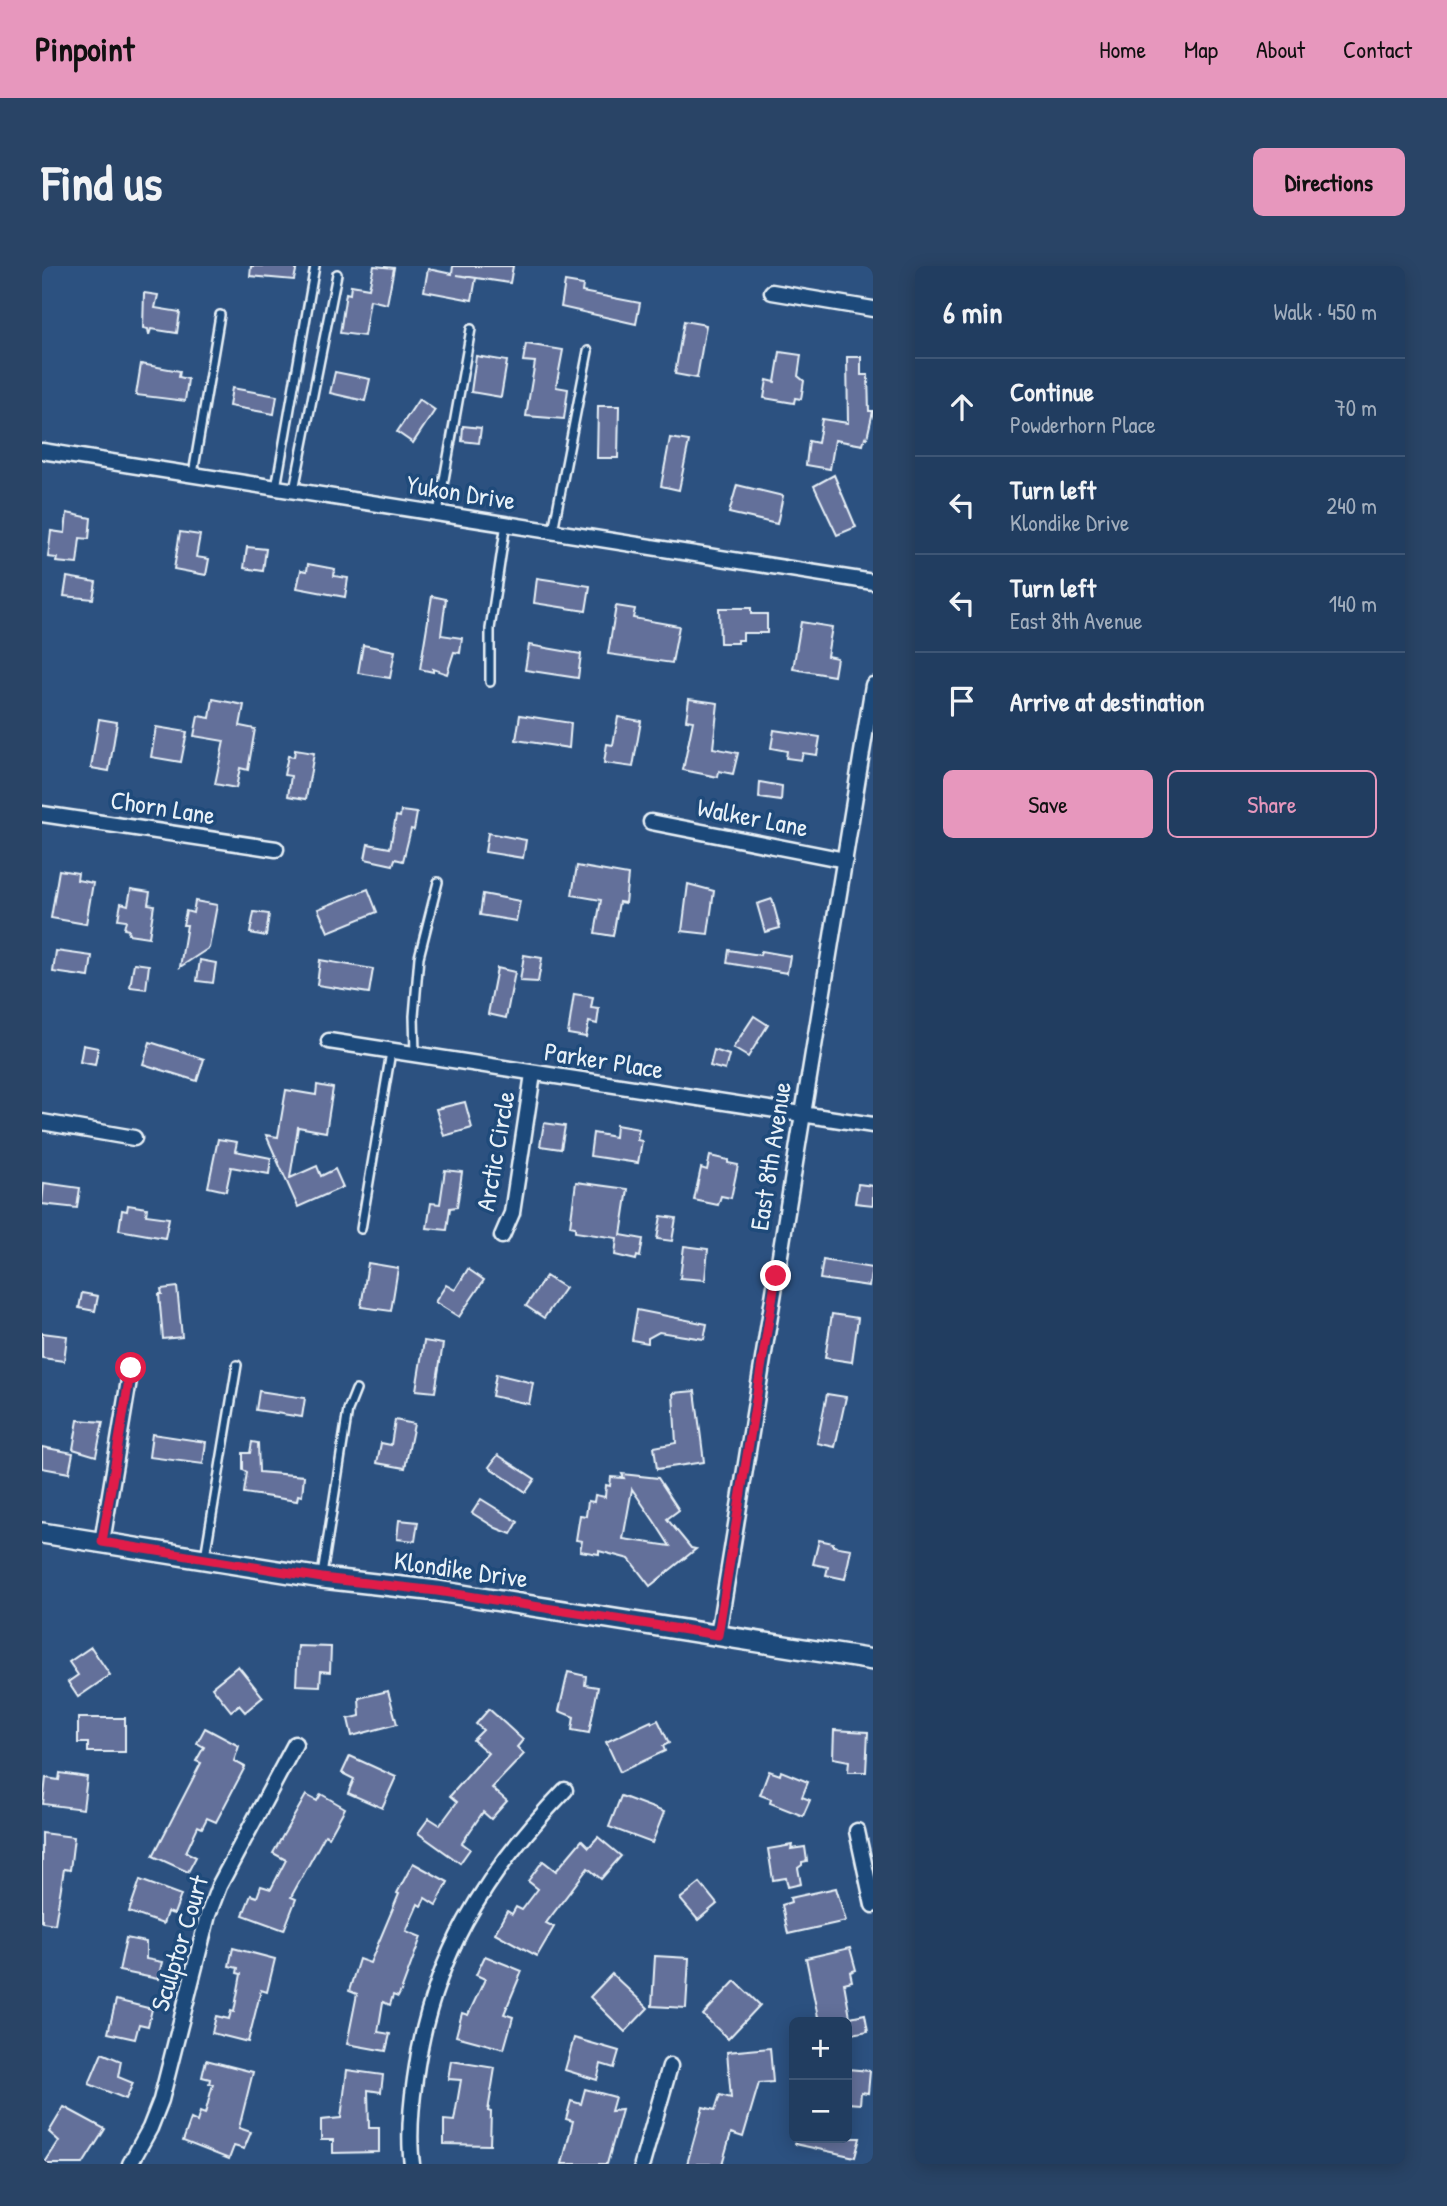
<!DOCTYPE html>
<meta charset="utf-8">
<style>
body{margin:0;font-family:"Patrick Hand",sans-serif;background:#294466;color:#f1f3f6}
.controls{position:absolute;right:21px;bottom:21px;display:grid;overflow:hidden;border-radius:10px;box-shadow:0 4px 18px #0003}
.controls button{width:63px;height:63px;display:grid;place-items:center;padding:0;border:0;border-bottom:2px solid #3e5675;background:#213d60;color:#f1f3f6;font:35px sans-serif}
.stop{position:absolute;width:21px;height:21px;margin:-16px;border:5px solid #e11d48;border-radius:50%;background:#fff}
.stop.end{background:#e11d48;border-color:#fff;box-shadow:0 2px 7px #0008}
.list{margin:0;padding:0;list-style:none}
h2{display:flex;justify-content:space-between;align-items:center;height:91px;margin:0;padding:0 28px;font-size:30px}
h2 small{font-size:23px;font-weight:400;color:#a2aebd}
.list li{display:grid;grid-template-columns:46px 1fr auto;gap:21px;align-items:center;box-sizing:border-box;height:98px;padding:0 28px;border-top:2px solid #3e5675}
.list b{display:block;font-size:26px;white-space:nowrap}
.list p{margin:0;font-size:23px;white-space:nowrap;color:#a2aebd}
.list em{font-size:23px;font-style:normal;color:#a2aebd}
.actions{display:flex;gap:14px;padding:21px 28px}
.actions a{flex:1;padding:16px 0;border:2px solid #e797bd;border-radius:10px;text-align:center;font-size:24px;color:#e797bd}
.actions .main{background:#e797bd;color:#111}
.icon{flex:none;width:38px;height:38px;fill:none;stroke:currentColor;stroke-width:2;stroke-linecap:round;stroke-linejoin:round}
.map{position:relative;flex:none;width:831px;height:1898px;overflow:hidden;border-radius:10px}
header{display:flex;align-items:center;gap:42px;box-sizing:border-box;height:98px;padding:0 35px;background:#e797bd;color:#111}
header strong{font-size:33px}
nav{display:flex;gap:38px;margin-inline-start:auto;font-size:24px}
.intro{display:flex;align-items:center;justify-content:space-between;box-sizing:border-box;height:168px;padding:0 42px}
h1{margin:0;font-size:49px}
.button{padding:18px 32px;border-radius:10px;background:#e797bd;color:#111;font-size:24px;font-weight:700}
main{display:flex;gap:42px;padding:0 42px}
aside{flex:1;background:#213d60;border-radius:10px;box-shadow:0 4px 18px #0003}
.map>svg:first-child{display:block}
.building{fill:#636f9a;stroke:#e8f1f8;stroke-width:2;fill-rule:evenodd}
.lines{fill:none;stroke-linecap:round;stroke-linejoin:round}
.service-casing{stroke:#e8f1f8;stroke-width:12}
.minor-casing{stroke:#e8f1f8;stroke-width:19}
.tertiary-casing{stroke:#e8f1f8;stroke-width:24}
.service{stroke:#1f4a7a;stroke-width:7}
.minor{stroke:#1f4a7a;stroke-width:14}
.tertiary{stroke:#1f4a7a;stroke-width:19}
.route{stroke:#e11d48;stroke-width:9}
.labels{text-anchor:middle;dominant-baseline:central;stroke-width:7;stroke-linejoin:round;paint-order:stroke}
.street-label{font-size:26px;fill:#e8f1f8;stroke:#1f4a7a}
</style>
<header>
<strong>Pinpoint</strong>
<nav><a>Home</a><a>Map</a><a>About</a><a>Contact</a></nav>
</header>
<div class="intro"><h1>Find us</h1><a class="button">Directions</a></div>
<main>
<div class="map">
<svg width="831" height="1898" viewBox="0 0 831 1898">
<rect width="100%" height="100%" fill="#2c5180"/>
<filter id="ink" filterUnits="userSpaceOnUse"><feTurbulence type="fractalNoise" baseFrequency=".0143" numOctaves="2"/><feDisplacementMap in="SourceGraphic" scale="14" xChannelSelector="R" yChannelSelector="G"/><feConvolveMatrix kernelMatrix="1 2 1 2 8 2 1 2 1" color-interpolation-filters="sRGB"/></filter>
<g filter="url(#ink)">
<g class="building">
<path d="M209 0H255L252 14 208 10Z"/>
<path d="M332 0 352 2 345 38 328 34 322 70 298 67 304 27 308 28 309 19 327 22Z"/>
<path d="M411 0H471L468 17 415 9 434 12 430 34 382 25 386 3 410 8Z"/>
<path d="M523 16 541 19 540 26 598 37 594 58 519 41Z"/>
<path d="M102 27 116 29 113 42 138 46 135 67 109 63 107 69 106 63 101 62Z"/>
<path d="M642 55 664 59 655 112 633 108Z"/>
<path d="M484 78 521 84 514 121 526 123 522 153 484 150 493 96 481 95Z"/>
<path d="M738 86 759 89 756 110 762 115 759 133 753 132 752 137 722 132 725 114 733 116Z"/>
<path d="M434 90 465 95 459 131 429 126Z"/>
<path d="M805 91H819V109H826L827 145H831L825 172 823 171 821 179 793 174 788 203 764 199 767 175 776 177 780 153 806 157Z"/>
<path d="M99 98 138 105 137 111 146 113 143 135 94 129Z"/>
<path d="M293 106 328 113 323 135 288 127Z"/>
<path d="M190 122 235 130 232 148 187 140Z"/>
<path d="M377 133 393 144 371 177 355 166Z"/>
<path d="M556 140H577L576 192H555Z"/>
<path d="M421 160 439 162 437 177 420 175Z"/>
<path d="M628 172 647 175 637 224 619 220Z"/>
<path d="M792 209 814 261 795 269 772 220Z"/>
<path d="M695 219 741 230 735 258 687 247Z"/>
<path d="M25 247 49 252 47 273 38 272 35 298 14 296 15 292 6 291 9 265 23 267Z"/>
<path d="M138 266 158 269 154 291 167 293 164 309 132 303Z"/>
<path d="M205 281 224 283 221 305 202 302Z"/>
<path d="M266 298 293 303 292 310 306 312 303 331 255 322 259 304 265 305Z"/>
<path d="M25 311 54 316 51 333 22 330Z"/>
<path d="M495 312 548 320 544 345 492 337Z"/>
<path d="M390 330 404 333 399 369 420 372 418 387 412 386 405 408 391 403V406L378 403Z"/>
<path d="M574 340 593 343 591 352 637 360 630 397 566 388Z"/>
<path d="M677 342H709V348H725V367H701V374H695L696 377H678Z"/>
<path d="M759 356 790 361 785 390 795 392 792 410 751 403Z"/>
<path d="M321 379 353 385 348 412 316 407Z"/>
<path d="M487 379 539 388 536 412 483 404Z"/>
<path d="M171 433 202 439 198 460 213 463 206 504 198 502 194 522 173 518 182 475 152 470 156 450 168 452Z"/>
<path d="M647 433 676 437 671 482 696 487 691 508 677 505 676 511 641 504 651 455 644 454Z"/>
<path d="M478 449 529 457 527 482 474 474Z"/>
<path d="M576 451 599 455 591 501 562 497 565 478 571 479Z"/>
<path d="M57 453 75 456 67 505 49 502Z"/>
<path d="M114 461 145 466 139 496 109 491Z"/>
<path d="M732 464 778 471 775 489 761 487 759 494 744 492 745 485 729 482Z"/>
<path d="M253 484 272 487 264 533 246 530 249 510 242 509 246 490 252 491Z"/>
<path d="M718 516 740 520 739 535 717 532Z"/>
<path d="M359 545 375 547 372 564 369 563 361 595 353 593 351 599 323 593 326 578 348 582 354 550 358 551Z"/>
<path d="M446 567 484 574 481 592 443 586Z"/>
<path d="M535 600 586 609 583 637 577 636 571 670 553 667 559 634 530 629Z"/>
<path d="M17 604 36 607 35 614 51 617 44 658 9 652Z"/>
<path d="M646 618 672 625 666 668 640 665Z"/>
<path d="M89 623 108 626 106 638 112 639 107 671 86 668 87 664 82 663 84 654 76 653 79 637 86 639Z"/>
<path d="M326 623 335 646 286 666 276 643Z"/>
<path d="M441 628 478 635 474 655 438 649Z"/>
<path d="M730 633 738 662 723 666 715 638Z"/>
<path d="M153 635 175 639 167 682 138 701 145 659H141L144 645 151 647Z"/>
<path d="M212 646 227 648 224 670 208 667Z"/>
<path d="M687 684 718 689 719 685 748 690 745 707 685 697Z"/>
<path d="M14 685 50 690 47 711 11 706Z"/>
<path d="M482 689 500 692 496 716 478 715Z"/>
<path d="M158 694 174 697 171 717 155 715Z"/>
<path d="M278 694 331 703 327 727 275 719Z"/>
<path d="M92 697 107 699 104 723 88 721Z"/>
<path d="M455 702 473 706 464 752 446 748Z"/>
<path d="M532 728 551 731 549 742 557 743 555 758 547 756 544 771 526 768Z"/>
<path d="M712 750 726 759 706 791 691 782Z"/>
<path d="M108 776 162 793 155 815 101 798Z"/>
<path d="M41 779 56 782 53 799 38 796Z"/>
<path d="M672 784 687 789 683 804 668 800Z"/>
<path d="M275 819 291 822 284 866 256 861 248 912 275 900 279 910 293 903 301 921 256 941 224 869 236 871 244 824 274 829Z"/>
<path d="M423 836 430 862 402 870 394 843Z"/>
<path d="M502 857 523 860 519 883 498 880Z"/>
<path d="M574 859 597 863 595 874 600 875 596 897 548 890 551 867 573 871Z"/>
<path d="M176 873 195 876 193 885 229 892 227 908 189 901 184 925 166 921Z"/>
<path d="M668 890 686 894V897L696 899 689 932 679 930 676 939 652 934 659 902 665 904Z"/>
<path d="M403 904 420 906 415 941 408 942 405 964 385 962 389 937 398 938Z"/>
<path d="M534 916 586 923 579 969 601 973 598 991 595 990 594 994 573 989 575 972 533 966V961L528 960Z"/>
<path d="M2 917 38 922 35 942 0 938Z"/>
<path d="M816 918 831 920V939L813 937Z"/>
<path d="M86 939 105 942 104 949 127 952 123 972 77 964 80 944 85 945Z"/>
<path d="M619 950 634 952 630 975 615 973Z"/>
<path d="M642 980 666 983 663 1014 638 1012Z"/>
<path d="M781 994 830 1002 827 1020 778 1013Z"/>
<path d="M326 997 356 1002 349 1045 319 1041Z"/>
<path d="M426 1003 442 1014 417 1051 393 1036 404 1019 413 1024Z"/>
<path d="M504 1010 523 1022 502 1052 484 1040Z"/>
<path d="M135 1021 140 1071 121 1073 117 1028H120L119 1023Z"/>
<path d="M40 1027 56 1030 53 1045 37 1042Z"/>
<path d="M595 1044 665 1058 662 1073 617 1066 606 1072V1077L590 1074Z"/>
<path d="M790 1048 816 1052 810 1096 783 1092Z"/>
<path d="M0 1067 25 1070 22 1095 0 1092Z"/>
<path d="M382 1075 401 1078 393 1126 374 1124Z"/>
<path d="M454 1108 491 1117 487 1138 450 1130Z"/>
<path d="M217 1125 263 1132 260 1151 214 1144Z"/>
<path d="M653 1125 662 1196 615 1203 612 1181 634 1177 631 1127Z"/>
<path d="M785 1128 804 1131 793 1181 775 1177Z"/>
<path d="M36 1154 61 1156 54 1190 31 1183Z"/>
<path d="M353 1154 372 1158 363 1202 335 1197 339 1177 349 1179Z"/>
<path d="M110 1168 164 1176 161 1198 107 1191Z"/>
<path d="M210 1176 216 1177 217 1206 262 1210 260 1230 256 1229 255 1235 202 1227 205 1206 201 1204V1187H208Z"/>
<path d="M0 1181 31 1187 27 1207 0 1202Z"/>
<path d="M456 1189 493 1213 484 1226 447 1201Z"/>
<path d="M580 1208 616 1212 637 1244 625 1253 649 1282 654 1283 608 1320 587 1293 557 1285V1288L538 1285 540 1275 534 1274 538 1249 544 1250 546 1235 552 1236 553 1229 563 1231 564 1219 568 1220 569 1211 582 1212ZM590 1223 612 1255 628 1280 581 1273Z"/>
<path d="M439 1233 476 1256 469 1268 454 1262 430 1247Z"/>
<path d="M357 1254 376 1256 373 1275 355 1273Z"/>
<path d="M777 1274 791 1277V1280L809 1283 803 1313 784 1309 786 1301 771 1298Z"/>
<path d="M256 1380 289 1381 288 1406 279 1405 278 1420 254 1419Z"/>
<path d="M49 1381 68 1409 36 1431 26 1416 36 1409 27 1396Z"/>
<path d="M196 1400 221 1431 203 1446 197 1439 189 1445 170 1421Z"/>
<path d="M526 1406 544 1410 543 1419 556 1421 547 1467 530 1464 532 1451 517 1445Z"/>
<path d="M346 1425 355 1458 310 1470 306 1453 318 1450 317 1432Z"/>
<path d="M447 1443 481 1474 475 1481 482 1488 450 1522 465 1535 449 1553 441 1546 420 1577 428 1583 418 1597 376 1567 387 1552 398 1559 415 1536 408 1530 446 1487 431 1474 441 1464 434 1458Z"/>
<path d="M36 1452H83V1486H46V1477H36Z"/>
<path d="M616 1454 627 1477 621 1480 623 1485 578 1506 564 1476 609 1455 610 1457Z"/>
<path d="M163 1462 197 1480 192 1495 203 1501 174 1556 165 1552 160 1562 156 1560 144 1586 154 1591 146 1606 111 1590 159 1497 154 1495 162 1481 155 1477Z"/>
<path d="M792 1464 826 1466 824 1506H806L807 1495 791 1492Z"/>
<path d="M308 1490 354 1511 340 1542 306 1527 312 1513 300 1507Z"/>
<path d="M727 1505 738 1509 739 1505 766 1516 760 1531 768 1534 761 1550 728 1537 729 1533 718 1529Z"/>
<path d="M18 1507 45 1511 41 1543 1 1538 4 1512 17 1514Z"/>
<path d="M279 1528 303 1542 287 1571 283 1569 249 1631 254 1633 242 1664 201 1649 209 1629 215 1631 219 1620 229 1623 244 1594 231 1587 264 1529 275 1535Z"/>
<path d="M579 1530 622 1546 610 1577 567 1561Z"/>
<path d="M0 1567 32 1571 28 1604 22 1603 13 1658 0 1656Z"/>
<path d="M556 1571 579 1590 559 1613 546 1602 504 1657 512 1661 495 1690 453 1667 465 1645 470 1648 474 1641 480 1644 496 1623 486 1615 501 1595 514 1605 540 1574 547 1581Z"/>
<path d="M750 1579 749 1583 763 1581 765 1595 760 1596V1599L756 1602 759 1618 746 1621 744 1612 731 1614 726 1583Z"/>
<path d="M371 1597 406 1616 394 1639 383 1632 379 1640 376 1638 364 1665 379 1671 359 1725 356 1731 351 1729 348 1739 341 1736 336 1766 348 1768 344 1785 305 1778 315 1728 307 1725 317 1693 328 1697 357 1628 355 1627Z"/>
<path d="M98 1614 139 1629 132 1648 125 1646 121 1658 87 1646Z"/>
<path d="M658 1617 675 1638 656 1654 638 1633Z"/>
<path d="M794 1622 804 1655 746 1668 740 1639 749 1636 748 1632Z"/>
<path d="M84 1672 104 1676V1693L120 1696 116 1713 77 1705Z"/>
<path d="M191 1682 233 1693 225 1726 219 1724 206 1776 170 1767 174 1750 187 1753 189 1745 192 1746 199 1708 195 1707 196 1702 187 1700Z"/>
<path d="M808 1682 814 1704 808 1706 810 1715 802 1717 808 1751 823 1748 826 1765 805 1769V1756H777L764 1692Z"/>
<path d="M443 1690 480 1705 462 1748 471 1751 462 1783 414 1770 420 1747 426 1749 443 1713 434 1709Z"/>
<path d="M613 1690 647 1692 644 1742 610 1740Z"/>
<path d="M570 1708 606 1742 583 1766 548 1731Z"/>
<path d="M693 1715 718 1739 686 1773 661 1749Z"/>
<path d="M74 1734 110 1743 106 1760 97 1758 93 1773 66 1767Z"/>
<path d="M532 1772 577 1785 572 1802 559 1798 555 1814 523 1804Z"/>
<path d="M728 1782 731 1816 717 1817 701 1871 689 1867 680 1898H645L661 1841 673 1844 678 1829 689 1832 685 1786Z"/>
<path d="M60 1787 79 1795 76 1811 91 1817 84 1833 47 1818Z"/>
<path d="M164 1794 211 1806 197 1862 209 1866 202 1883 192 1880 187 1893 141 1875 149 1853 155 1856 158 1846 163 1848 171 1818H167L168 1813 160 1811Z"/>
<path d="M409 1795 453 1802 446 1845 449 1846 448 1879 402 1878V1854L412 1855 419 1814 406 1813Z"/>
<path d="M805 1803 828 1805 826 1827 819 1826 818 1838 805 1837Z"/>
<path d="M305 1804 341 1809 339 1826 326 1824 327 1862H337V1886L291 1887V1874H279V1854L299 1852Z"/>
<path d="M543 1823 573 1831 569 1845 580 1844 565 1898H520L531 1855 524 1853 529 1835 539 1838Z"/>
<path d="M22 1841 63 1863 41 1898H2L17 1875 7 1866Z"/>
<path d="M754 1872H818L813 1891 753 1878Z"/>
</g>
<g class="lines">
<defs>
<g id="service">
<path d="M151 208 178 49"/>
<path d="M234 222 273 0"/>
<path d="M252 224 295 8"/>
<path d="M396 247 429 63"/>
<path d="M511 265 546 85"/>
<path d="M448 416V363L464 257"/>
<path d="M373 788 372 750 377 691 396 616"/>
<path d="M319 963 349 786"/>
<path d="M163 1291 195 1099"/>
<path d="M280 1309 306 1144 314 1124"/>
</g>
<g id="minor">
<path d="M730 26 831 43"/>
<path d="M0 185 831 316"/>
<path d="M0 548 234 583"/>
<path d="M609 556 803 594"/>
<path d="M287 775 831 859"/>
<path d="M0 856 92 872"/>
<path d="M460 970 470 947 491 808"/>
<path d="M60 1276 89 1102"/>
<path d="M676 1369 831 419"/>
<path d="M815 1565 831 1639"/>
<path d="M88 1898 108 1862 119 1834 166 1649 177 1620 253 1478"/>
<path d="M370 1898C366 1870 369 1841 373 1813 388 1695 442 1608 523 1524"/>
<path d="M600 1898 628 1800"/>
</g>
<path id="tertiary" d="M0 1267 280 1312 395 1325 831 1394"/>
</defs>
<use href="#service" class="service-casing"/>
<use href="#minor" class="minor-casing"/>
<use href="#tertiary" class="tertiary-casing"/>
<use href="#service" class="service"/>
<use href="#minor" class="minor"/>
<use href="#tertiary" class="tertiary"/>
</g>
</g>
<g class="lines" filter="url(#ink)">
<path class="route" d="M89 1102 60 1276 280 1312 395 1325 676 1369 734 1010"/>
</g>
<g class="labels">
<g class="street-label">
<text transform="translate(419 226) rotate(9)">Yukon Drive</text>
<text transform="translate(121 541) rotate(9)">Chorn Lane</text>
<text transform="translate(711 551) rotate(11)">Walker Lane</text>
<text transform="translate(562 794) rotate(9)">Parker Place</text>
<text transform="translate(453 885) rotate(-80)">Arctic Circle</text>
<text transform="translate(728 890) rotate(-81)">East 8th Avenue</text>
<text transform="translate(419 1303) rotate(8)">Klondike Drive</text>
<text transform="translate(137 1677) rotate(-73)">Sculptor Court</text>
</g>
</g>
</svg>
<div class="controls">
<button>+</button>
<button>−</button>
</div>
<div class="stop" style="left:89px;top:1102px"></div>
<div class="stop end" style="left:734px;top:1010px"></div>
</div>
<aside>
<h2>6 min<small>Walk · 450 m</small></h2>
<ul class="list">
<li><svg class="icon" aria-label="ahead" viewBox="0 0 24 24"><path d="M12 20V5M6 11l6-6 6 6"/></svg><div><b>Continue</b><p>Powderhorn Place</p></div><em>70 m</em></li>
<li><svg class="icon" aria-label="left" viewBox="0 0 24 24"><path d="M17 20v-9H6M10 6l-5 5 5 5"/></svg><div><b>Turn left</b><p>Klondike Drive</p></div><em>240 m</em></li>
<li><svg class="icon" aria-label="left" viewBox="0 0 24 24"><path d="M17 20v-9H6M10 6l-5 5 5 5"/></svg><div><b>Turn left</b><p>East 8th Avenue</p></div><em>140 m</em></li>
<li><svg class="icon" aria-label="arrive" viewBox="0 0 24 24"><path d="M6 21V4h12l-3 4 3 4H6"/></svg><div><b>Arrive at destination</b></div></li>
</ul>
<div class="actions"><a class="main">Save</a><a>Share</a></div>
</aside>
</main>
